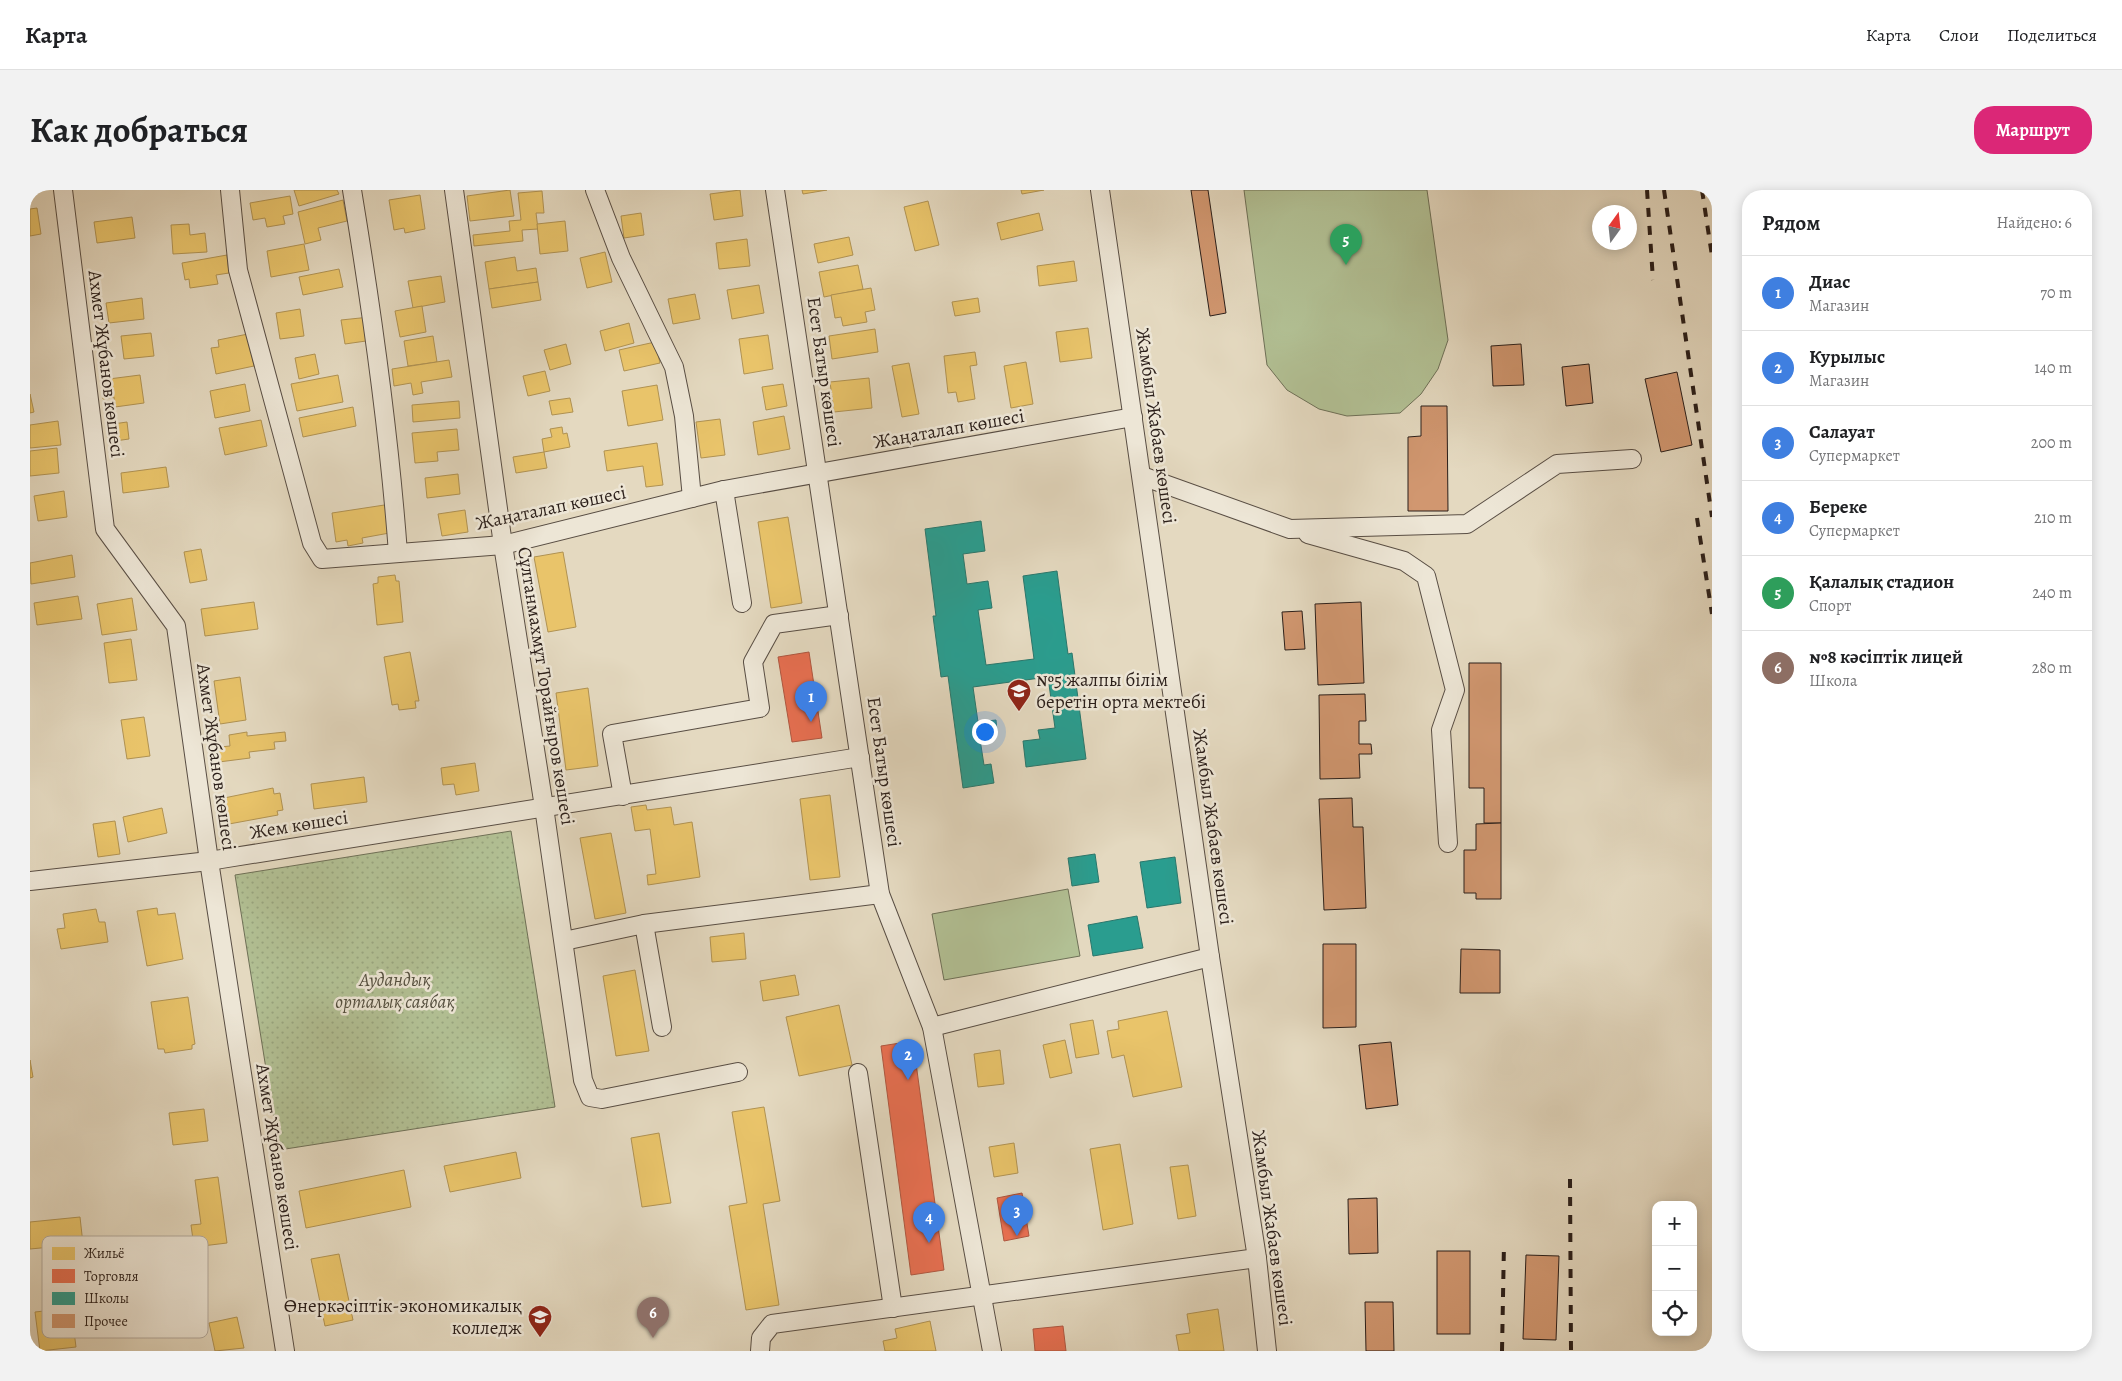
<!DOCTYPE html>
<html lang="ru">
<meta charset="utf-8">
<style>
body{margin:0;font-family:Alegreya,serif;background:#f2f2f2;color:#202124}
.controls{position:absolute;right:15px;bottom:15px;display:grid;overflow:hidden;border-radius:10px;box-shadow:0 2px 12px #0003}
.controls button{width:45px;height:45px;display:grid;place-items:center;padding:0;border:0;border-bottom:1px solid #e0e0e0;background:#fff;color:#202124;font:25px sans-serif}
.compass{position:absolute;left:1562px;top:15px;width:45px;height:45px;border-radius:50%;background:#fff;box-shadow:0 2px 12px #0003;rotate:15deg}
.you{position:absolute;left:954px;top:541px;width:18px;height:18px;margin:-12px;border:4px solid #fff;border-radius:50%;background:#1a73e8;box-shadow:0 0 0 8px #1a73e833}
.badge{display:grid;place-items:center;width:32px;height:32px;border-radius:50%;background:#db2777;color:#fff;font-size:16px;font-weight:700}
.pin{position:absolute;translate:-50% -41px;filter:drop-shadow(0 1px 2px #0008)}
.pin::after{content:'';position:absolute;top:26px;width:18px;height:15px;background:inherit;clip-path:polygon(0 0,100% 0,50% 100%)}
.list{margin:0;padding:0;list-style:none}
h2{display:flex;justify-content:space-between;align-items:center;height:65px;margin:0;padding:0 20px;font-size:21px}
h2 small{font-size:16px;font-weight:400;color:#757577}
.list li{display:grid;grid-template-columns:32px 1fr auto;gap:15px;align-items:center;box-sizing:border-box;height:75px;padding:0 20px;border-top:1px solid #e0e0e0}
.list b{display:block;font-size:19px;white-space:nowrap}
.list p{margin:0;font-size:16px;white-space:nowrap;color:#757577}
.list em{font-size:16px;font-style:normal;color:#757577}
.icon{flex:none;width:28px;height:28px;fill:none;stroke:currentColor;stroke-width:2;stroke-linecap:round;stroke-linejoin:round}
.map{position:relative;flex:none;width:1682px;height:1161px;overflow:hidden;border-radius:20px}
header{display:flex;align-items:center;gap:30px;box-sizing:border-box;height:70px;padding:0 25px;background:#fff;border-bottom:1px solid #e0e0e0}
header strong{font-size:24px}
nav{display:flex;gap:28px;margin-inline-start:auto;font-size:18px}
.intro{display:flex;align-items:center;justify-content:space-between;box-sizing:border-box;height:120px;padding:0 30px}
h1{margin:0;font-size:35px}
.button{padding:12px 22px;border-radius:20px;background:#db2777;color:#fff;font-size:18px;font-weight:700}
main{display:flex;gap:30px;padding:0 30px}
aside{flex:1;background:#fff;border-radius:20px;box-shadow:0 2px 12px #0003}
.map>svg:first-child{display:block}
.park{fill:url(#park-dots);stroke:#6e7057}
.pitch{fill:#b2c094;stroke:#6e7057}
.homes{fill:#e9c46a;stroke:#b09252}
.shops{fill:#e76f51;stroke:#af5740}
.schools{fill:#2a9d8f;stroke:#2a776c}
.building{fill:#d19770;stroke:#2b1f1a}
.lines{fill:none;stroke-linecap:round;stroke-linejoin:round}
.minor-casing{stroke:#594e44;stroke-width:20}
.minor{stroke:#ede6d6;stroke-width:18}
.rail{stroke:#2b1f1a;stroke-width:4;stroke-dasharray:9 9;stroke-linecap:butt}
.labels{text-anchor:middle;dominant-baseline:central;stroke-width:5;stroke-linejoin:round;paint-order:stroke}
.street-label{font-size:19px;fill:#2b1f1a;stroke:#ede6d6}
.poi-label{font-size:19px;fill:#2b1f1a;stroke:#ede6d6;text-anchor:start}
.park-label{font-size:19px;font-style:italic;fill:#544f3f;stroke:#ede6d6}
.key{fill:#ede6d6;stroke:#b3aa9e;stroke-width:1}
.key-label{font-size:14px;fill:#2b1f1a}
</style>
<header>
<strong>Карта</strong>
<nav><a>Карта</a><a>Слои</a><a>Поделиться</a></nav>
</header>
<div class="intro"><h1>Как добраться</h1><a class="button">Маршрут</a></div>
<main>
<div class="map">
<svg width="1682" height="1161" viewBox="0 0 1682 1161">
<defs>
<pattern id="park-dots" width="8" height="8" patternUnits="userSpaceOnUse" patternTransform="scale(1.25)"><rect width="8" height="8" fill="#b2c094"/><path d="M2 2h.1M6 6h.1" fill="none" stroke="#99a57f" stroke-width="1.8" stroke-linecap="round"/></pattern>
</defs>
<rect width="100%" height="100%" fill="#e4d9c0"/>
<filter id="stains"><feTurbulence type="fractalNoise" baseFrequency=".004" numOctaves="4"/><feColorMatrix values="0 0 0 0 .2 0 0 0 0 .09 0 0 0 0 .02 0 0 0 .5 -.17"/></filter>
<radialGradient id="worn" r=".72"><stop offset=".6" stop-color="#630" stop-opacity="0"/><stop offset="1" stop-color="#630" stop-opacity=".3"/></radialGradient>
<path class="park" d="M481 641 525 917 249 960 205 685Z"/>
<g class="pitch">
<path d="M1214 0H1397L1418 150 1408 179 1391 204 1370 223 1317 226 1289 219 1257 200 1237 175Z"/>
<path d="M1038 699 1050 766 914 790 902 724Z"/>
</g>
<g class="homes">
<path d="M264 0H307L309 4 269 16Z"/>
<path d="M480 0 484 26 440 31 437 6Z"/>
<path d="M710 0 713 26 684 30 680 4Z"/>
<path d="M772 0H797L773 4Z"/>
<path d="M991 0H1014L992 4Z"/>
<path d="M512 1 514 23H506L508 39 492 40 493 51 444 56 443 45 480 41 479 31 491 30 488 3Z"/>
<path d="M390 5 395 39 375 43 374 38 364 40 359 10Z"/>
<path d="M260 6 263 24 253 26 255 34 237 37 235 28 223 30 220 13Z"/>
<path d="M313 10 317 31 288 38 291 50 275 54 268 22Z"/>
<path d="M898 11 909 55 885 61 874 17Z"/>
<path d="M7 18 11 44 0 46V19Z"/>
<path d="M611 23 614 45 594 48 591 26Z"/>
<path d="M1009 23 1013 40 971 50 967 33Z"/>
<path d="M102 27 105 48 67 53 64 32Z"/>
<path d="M535 31 538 61 510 64 507 34Z"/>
<path d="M159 34 160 45 175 43 177 62 143 64 141 35Z"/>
<path d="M819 47 823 65 788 73 784 54Z"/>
<path d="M717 49 720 76 689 79 686 53Z"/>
<path d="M274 54 279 80 241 87 237 61Z"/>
<path d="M575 62 582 92 557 98 550 68Z"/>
<path d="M197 65 199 83 186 85 188 94 160 98 159 89 155 90 152 73Z"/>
<path d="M485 67 487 81 506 78 508 92 459 99 455 72Z"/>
<path d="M1044 71 1047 91 1009 96 1007 76Z"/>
<path d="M828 75 833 99 794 107 789 82Z"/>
<path d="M309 79 313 97 273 105 269 87Z"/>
<path d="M411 86 415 112 383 118 378 91Z"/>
<path d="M508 92 511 110 462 118 459 99Z"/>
<path d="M729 95 734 123 702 129 697 100Z"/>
<path d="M841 98 845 120 835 122 837 132 813 136 811 127 805 128 801 105Z"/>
<path d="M665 104 670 129 643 134 638 109Z"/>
<path d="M112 108 114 129 79 133 76 113Z"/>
<path d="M948 108 950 122 925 126 922 112Z"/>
<path d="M392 116 396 142 370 147 365 121Z"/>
<path d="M270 119 274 146 250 149 246 123Z"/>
<path d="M340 127 343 150 315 154 311 130Z"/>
<path d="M599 133 604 153 575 161 570 141Z"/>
<path d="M1058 138 1062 168 1030 172 1026 142Z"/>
<path d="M845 139 848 162 802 169 799 146Z"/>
<path d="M121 143 124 166 94 169 91 146Z"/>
<path d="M218 144 224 176 186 184 181 158 189 157 188 150Z"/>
<path d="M738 145 743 179 714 184 709 149Z"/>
<path d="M403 146 407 172 378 176 374 151Z"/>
<path d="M625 152 630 173 594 181 589 160Z"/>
<path d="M536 154 541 174 520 180 514 160Z"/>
<path d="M945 162 947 175 940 176 945 209 928 212 926 202 918 203 914 166Z"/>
<path d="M285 164 289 184 269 189 265 168Z"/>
<path d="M419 170 422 187 391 192 393 203 383 205 381 193 364 196 362 179Z"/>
<path d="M996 172 1003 214 981 218 974 176Z"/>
<path d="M879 173 889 224 872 227 862 176Z"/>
<path d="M515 181 520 201 498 206 493 186Z"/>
<path d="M110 185 114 213 85 217 84 207 73 209 71 190Z"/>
<path d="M308 185 313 212 267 221 261 194Z"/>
<path d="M839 188 842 218 804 222 800 192Z"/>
<path d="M215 194 220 221 185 228 180 201Z"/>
<path d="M753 194 757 216 736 220 732 197Z"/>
<path d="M627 195 633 230 598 236 592 201Z"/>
<path d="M0 204 4 222 0 223Z"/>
<path d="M540 208 543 222 522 225 519 211Z"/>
<path d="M429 211 430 228 383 232 382 215Z"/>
<path d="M323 217 326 236 273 247 269 228Z"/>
<path d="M754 226 760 259 728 265 723 232Z"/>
<path d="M690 229 695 265 671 268 666 232Z"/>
<path d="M231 230 237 256 195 265 189 238Z"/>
<path d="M28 231 31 255 0 258V235Z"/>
<path d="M97 232 99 249 78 252 76 235Z"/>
<path d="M532 237 533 244 537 243 540 257 514 262 512 249 522 247 520 239Z"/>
<path d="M427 239 429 260 407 262 408 271 385 273 382 243Z"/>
<path d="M627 253 633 295 616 297 613 276 577 281 574 261Z"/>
<path d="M27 258 29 283 0 286V261Z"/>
<path d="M514 262 517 278 486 283 483 267Z"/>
<path d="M136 277 139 297 93 303 91 283Z"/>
<path d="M428 284 430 304 397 308 395 288Z"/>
<path d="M34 301 37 327 8 331 4 306Z"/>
<path d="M361 314 365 342 332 348 333 353 318 356 317 350 306 352 302 323Z"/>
<path d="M435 320 438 342 412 346 408 324Z"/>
<path d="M758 327 772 413 741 418 728 332Z"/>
<path d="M171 359 177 390 160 393 154 362Z"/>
<path d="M533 362 546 437 518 442 504 367Z"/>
<path d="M42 365 45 387 1 394 0 373Z"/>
<path d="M365 385 366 391H369L373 432 347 435 343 394 348 393V387Z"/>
<path d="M48 406 52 429 7 435 4 413Z"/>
<path d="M102 408 107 440 72 445 67 414Z"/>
<path d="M224 412 228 439 175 446 171 419Z"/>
<path d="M101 449 107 490 79 493 74 453Z"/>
<path d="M380 462 389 511H385L386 518 369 520 368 514 362 515 354 467Z"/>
<path d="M210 487 216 530 190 534 184 491Z"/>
<path d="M558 498 568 576 536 580 526 503Z"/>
<path d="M114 527 120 566 97 569 91 530Z"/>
<path d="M217 542V546L255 542 256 551 244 552 245 559 219 562 220 568 181 573 180 558 200 556 199 545Z"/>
<path d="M445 573 449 601 426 605 424 594 413 595 411 578Z"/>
<path d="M334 587 337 612 284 619 281 594Z"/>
<path d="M243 598 244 604 250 603 253 620 247 621 248 625 199 634 198 625 191 626 188 614 195 612 194 608Z"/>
<path d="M800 605 810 687 780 690 770 609Z"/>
<path d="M616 615 617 620 641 617 644 635 662 632 670 687 618 695 617 685 626 684 620 639 605 641 601 617Z"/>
<path d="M132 618 137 643 98 652 93 627Z"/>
<path d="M85 631 90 664 68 667 63 634Z"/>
<path d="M581 643 596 723 565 729 550 648Z"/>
<path d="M127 718 128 725 145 723 153 769 117 776 107 721Z"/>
<path d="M66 719 69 732H75L78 752 31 759 27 739 35 738 33 724Z"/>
<path d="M714 743 716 769 682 772 680 747Z"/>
<path d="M605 780 619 861 586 866 573 786Z"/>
<path d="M765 785 769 805 733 811 730 791Z"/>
<path d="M158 807 165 854 162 855V859L135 863 134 859H128L121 812Z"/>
<path d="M809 815 822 875 769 886 756 827Z"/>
<path d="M1137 821 1152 897 1103 907 1094 865 1082 868 1077 841 1089 839 1088 831Z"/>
<path d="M1063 830 1069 864 1046 868 1040 834Z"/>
<path d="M1035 850 1042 883 1020 888 1013 855Z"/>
<path d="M970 860 974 894 948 897 944 864Z"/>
<path d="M0 870 3 887 0 888Z"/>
<path d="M734 917 750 1011 733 1014 749 1115 716 1120 699 1016 717 1013 702 922Z"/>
<path d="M174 919 178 951 143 955 139 923Z"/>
<path d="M629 943 641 1013 612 1017 601 948Z"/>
<path d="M984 953 988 983 964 987 959 957Z"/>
<path d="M1090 954 1103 1034 1073 1040 1060 959Z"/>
<path d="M486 962 491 988 420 1002 414 976Z"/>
<path d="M1158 975 1166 1026 1148 1029 1140 977Z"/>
<path d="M374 980 381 1017 276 1038 269 1001Z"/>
<path d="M188 987 197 1053 164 1057 161 1035 171 1034 165 990Z"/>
<path d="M50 1027 53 1054 0 1059V1032Z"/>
<path d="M309 1064 323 1130 295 1136 281 1069Z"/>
<path d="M41 1118 46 1157 10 1161 5 1122Z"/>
<path d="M1188 1119 1194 1161H1149L1146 1145 1160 1143 1157 1124Z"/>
<path d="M207 1127 214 1158 185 1161 179 1133Z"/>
<path d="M900 1131 906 1161H855L853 1151 867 1148 865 1139Z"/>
</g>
<g class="shops">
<path d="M779 462 792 548 762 552 748 467Z"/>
<path d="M883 851 914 1080 881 1085 851 856Z"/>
<path d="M992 1003 999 1046 974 1051 967 1008Z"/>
<path d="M1033 1136 1036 1161H1005L1003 1139Z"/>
</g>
<g class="schools">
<path d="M951 331 955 361 933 364 937 394 958 391 962 418 948 420 956 475 1004 469 993 386 1027 381 1038 464 1042 463 1056 569 996 577 993 551 1010 549 1008 540 1025 538 1018 487 943 497 948 532 966 530 967 541 949 543 954 575 961 574 964 593 933 598 918 486 911 487 903 426H906L895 339Z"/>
<path d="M1065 664 1069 692 1042 696 1038 668Z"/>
<path d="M1145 667 1151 713 1117 718 1110 672Z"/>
<path d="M1107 726 1113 758 1063 766 1058 735Z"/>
</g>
<g class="building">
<path d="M1161 0H1178L1196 123 1180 126Z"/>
<path d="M1491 154 1494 195 1463 196 1461 156Z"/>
<path d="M1559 174 1563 213 1536 216 1532 177Z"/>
<path d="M1647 182 1662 255 1631 262 1615 189Z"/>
<path d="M1391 216H1417L1418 321H1378V247L1391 246Z"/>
<path d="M1331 412 1334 493 1288 495 1285 414Z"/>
<path d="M1272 421 1275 459 1255 460 1252 422Z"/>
<path d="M1439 473H1471V633H1454V598H1439Z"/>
<path d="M1335 504 1336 531H1329V554H1341L1342 564H1329L1330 588 1290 589 1289 505Z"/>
<path d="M1322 608 1323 637H1333L1336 718 1294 720 1289 609Z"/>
<path d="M1471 633V709H1446V703H1434V660H1446V634Z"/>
<path d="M1293 754H1326V837L1293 838Z"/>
<path d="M1431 759 1470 760V803H1430Z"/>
<path d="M1361 852 1368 915 1336 919 1329 855Z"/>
<path d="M1347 1008 1348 1063 1319 1064 1318 1009Z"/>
<rect x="1407" y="1061" width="33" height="83"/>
<path d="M1496 1065 1529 1066 1526 1150 1493 1149Z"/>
<path d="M1335 1112H1363L1364 1161H1336Z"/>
</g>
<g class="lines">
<defs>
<g id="minor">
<path d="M33 0 75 339 146 436 179 671 255 1161"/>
<path d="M200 0 208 80 282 353 292 369 473 355 694 300 1103 227"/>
<path d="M322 0C342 121 359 241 368 363"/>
<path d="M424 0 473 355 514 617 553 890 560 907 572 909 708 882"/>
<path d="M565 0 591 68 644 177 654 226 662 308"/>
<path d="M745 0 850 704 902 837 962 1161"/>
<path d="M1070 0 1180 767 1227 1068 1237 1161"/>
<path d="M1112 286 1260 339 1437 334 1527 274 1602 269"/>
<path d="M694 300 712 413"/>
<path d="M1278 344 1374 371 1396 386 1425 500 1411 540 1418 653"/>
<path d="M593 606 582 544 730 518 723 472 744 434 809 425"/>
<path d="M0 691 179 671 830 567"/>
<path d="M614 734 632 837"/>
<path d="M534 751 614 734 850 704"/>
<path d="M902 837 1180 767"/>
<path d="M828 883 863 1118"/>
<path d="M730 1161 731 1148 742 1134 1227 1068"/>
</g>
</defs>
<use href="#minor" class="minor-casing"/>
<use href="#minor" class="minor"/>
<g class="rail">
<path d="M1617 0 1623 90"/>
<path d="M1634 0 1682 327"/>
<path d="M1672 0 1682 66"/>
<path d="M1667 328 1682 424"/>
<path d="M1540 989 1541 1161"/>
<path d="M1472 1161 1474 1053"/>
</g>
</g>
<defs>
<symbol id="school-pin" viewBox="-11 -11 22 30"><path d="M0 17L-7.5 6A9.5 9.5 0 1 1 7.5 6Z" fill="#8f2418" stroke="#ede6d6"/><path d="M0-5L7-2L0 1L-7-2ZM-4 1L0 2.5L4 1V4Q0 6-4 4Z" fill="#fff"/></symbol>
<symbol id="university-pin" viewBox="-11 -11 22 30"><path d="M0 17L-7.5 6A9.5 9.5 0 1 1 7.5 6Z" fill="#8f2418" stroke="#ede6d6"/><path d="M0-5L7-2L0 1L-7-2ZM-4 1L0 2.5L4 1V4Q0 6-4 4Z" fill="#fff"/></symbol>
</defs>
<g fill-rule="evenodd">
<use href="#school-pin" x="975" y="487" width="28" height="38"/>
<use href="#university-pin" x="496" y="1113" width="28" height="38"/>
</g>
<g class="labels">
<g class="street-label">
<text transform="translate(76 174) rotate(83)">Ахмет Жұбанов көшесі</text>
<text transform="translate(794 182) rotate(82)">Есет Батыр көшесі</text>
<text transform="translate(1126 236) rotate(82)">Жамбыл Жабаев көшесі</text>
<text transform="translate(919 239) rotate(-10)">Жаңаталап көшесі</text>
<text transform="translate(521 318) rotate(-12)">Жаңаталап көшесі</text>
<text transform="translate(516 496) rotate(81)">Сұлтанмахмұт Торайғыров көшесі</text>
<text transform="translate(186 567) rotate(82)">Ахмет Жұбанов көшесі</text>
<text transform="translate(854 582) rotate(82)">Есет Батыр көшесі</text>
<text transform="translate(269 635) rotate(-9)">Жем көшесі</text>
<text transform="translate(1183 637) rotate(82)">Жамбыл Жабаев көшесі</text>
<text transform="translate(247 967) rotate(81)">Ахмет Жұбанов көшесі</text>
<text transform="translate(1242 1038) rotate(82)">Жамбыл Жабаев көшесі</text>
</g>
<g class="poi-label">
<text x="1006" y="490">№5 жалпы білім<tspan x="1006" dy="22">беретін орта мектебі</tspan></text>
<text x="492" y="1116" text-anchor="end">Өнеркәсіптік-экономикалық<tspan x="492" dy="22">колледж</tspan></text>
</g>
<g class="park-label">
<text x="365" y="790">Аудандық<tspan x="365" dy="22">орталық саябақ</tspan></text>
</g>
</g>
<rect x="12" y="1046" width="166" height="102" rx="8" class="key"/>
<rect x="22" y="1057" width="23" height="13" fill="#e9c46a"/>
<rect x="22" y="1079" width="23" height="14" fill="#e76f51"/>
<rect x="22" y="1102" width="23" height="13" fill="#2a9d8f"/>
<rect x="22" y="1124" width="23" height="14" fill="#d19770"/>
<g class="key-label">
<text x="54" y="1068">Жильё</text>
<text x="54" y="1091">Торговля</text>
<text x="54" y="1113">Школы</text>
<text x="54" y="1136">Прочее</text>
</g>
<rect width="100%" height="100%" filter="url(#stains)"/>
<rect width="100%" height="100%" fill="url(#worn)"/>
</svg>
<div class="controls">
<button>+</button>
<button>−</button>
<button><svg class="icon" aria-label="locate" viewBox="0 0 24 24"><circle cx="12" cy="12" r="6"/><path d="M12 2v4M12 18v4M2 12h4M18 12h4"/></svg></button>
</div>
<svg class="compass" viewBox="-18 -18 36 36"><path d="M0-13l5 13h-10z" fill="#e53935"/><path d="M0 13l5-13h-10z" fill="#757577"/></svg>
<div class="you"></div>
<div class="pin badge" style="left:781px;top:532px;background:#3f7fe0">1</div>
<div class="pin badge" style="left:878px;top:890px;background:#3f7fe0">2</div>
<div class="pin badge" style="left:987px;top:1046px;background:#3f7fe0">3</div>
<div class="pin badge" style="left:899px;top:1053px;background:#3f7fe0">4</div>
<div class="pin badge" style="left:1316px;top:75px;background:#2e9e5b">5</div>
<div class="pin badge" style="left:623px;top:1148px;background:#8d6e63">6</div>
</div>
<aside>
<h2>Рядом<small>Найдено: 6</small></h2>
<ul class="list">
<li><span class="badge" style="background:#3f7fe0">1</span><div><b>Диас</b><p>Магазин</p></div><em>70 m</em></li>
<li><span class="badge" style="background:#3f7fe0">2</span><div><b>Курылыс</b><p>Магазин</p></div><em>140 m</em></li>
<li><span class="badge" style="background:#3f7fe0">3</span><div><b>Салауат</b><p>Супермаркет</p></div><em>200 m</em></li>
<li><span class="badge" style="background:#3f7fe0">4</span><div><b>Береке</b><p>Супермаркет</p></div><em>210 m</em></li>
<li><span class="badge" style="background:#2e9e5b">5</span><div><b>Қалалық стадион</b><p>Спорт</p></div><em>240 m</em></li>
<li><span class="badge" style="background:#8d6e63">6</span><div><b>№8 кәсіптік лицей</b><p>Школа</p></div><em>280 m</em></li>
</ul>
</aside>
</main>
